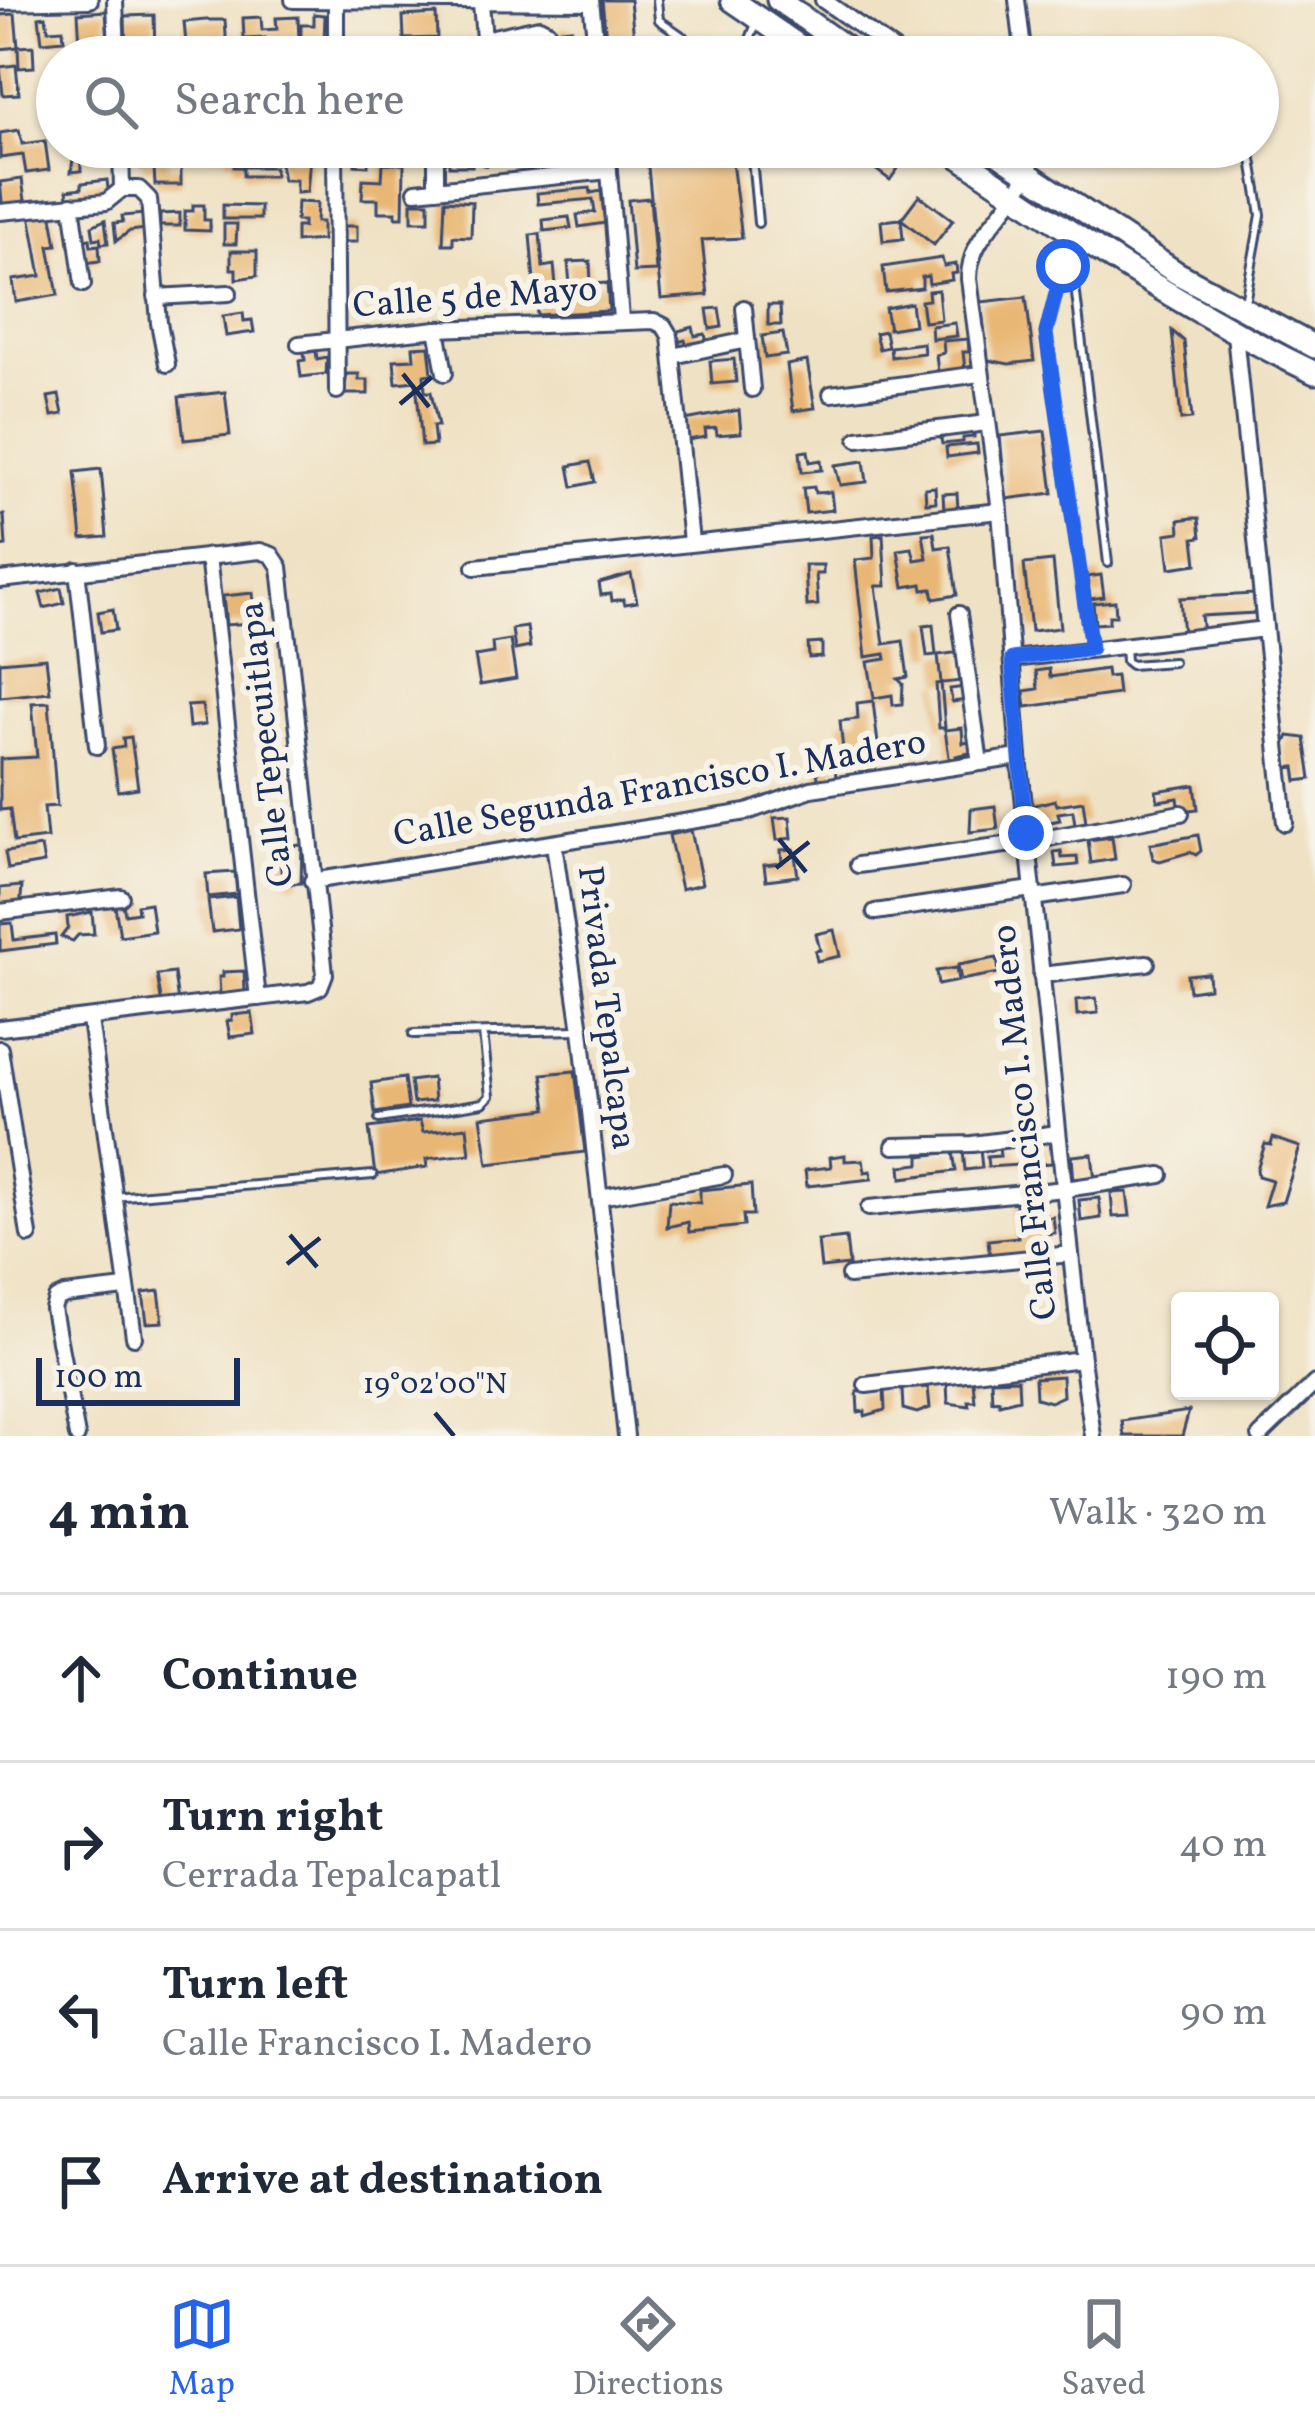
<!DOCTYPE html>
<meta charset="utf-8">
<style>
body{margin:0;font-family:Vollkorn,serif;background:#f6f6f7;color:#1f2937}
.controls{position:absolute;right:36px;bottom:36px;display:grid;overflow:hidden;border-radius:12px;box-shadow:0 3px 9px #0004}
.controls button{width:108px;height:108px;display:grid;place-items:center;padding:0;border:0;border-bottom:3px solid #e0e1e3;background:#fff;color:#1f2937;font:60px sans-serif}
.scale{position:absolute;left:36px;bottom:30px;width:204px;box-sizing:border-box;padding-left:12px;border:6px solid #1b2f5e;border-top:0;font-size:33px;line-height:42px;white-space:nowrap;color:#1b2f5e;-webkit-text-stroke:9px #f7f3e8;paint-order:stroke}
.stop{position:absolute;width:36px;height:36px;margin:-27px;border:9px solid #2563eb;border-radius:50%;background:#fff}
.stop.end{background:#2563eb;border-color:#fff;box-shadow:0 3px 12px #0008}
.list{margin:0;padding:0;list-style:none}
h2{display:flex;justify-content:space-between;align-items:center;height:156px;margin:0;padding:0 48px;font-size:51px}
h2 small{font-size:39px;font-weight:400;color:#747a83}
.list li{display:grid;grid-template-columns:78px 1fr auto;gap:36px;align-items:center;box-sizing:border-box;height:168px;padding:0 48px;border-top:3px solid #e0e1e3}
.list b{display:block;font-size:45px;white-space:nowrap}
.list p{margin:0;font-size:39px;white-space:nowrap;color:#747a83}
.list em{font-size:39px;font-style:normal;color:#747a83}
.icon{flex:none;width:66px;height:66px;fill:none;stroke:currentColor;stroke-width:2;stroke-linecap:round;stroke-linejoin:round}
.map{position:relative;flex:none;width:1315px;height:1436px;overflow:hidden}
.search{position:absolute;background:#fff;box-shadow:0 3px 9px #0004;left:36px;right:36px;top:36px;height:132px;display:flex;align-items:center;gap:30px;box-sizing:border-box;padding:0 42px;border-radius:66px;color:#747a83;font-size:45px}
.sheet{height:828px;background:#fff}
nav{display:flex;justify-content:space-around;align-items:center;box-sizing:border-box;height:168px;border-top:3px solid #e0e1e3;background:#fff;font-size:33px;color:#747a83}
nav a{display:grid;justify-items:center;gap:6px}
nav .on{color:#2563eb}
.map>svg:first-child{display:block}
.building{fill:#e9b775}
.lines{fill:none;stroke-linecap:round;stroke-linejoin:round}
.service-casing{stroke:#3b4a6d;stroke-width:12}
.minor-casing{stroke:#3b4a6d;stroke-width:20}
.primary-casing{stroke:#3b4a6d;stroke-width:27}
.service{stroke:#fff;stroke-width:6}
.minor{stroke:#fff;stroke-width:14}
.primary{stroke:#fff;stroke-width:21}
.route{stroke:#2563eb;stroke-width:15}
.ticks{fill:none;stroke:#1b2f5e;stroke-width:4.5}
.labels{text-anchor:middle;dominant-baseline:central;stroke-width:12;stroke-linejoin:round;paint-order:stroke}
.street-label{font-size:36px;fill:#1b2f5e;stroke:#f7f3e8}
.ticks-label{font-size:30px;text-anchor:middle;fill:#1b2f5e;stroke:#f7f3e8;stroke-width:12;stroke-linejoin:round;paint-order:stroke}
</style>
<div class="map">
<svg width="1315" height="1436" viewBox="0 0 1315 1436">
<rect width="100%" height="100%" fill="#f7f3e8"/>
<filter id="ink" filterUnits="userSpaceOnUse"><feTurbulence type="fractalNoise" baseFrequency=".00833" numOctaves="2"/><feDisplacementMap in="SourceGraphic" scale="24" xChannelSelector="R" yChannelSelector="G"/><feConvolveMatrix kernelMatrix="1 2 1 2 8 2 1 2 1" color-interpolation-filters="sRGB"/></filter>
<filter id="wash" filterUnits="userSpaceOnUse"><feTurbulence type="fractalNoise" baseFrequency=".004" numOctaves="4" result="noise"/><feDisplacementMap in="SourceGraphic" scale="48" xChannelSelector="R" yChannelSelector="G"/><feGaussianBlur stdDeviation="2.7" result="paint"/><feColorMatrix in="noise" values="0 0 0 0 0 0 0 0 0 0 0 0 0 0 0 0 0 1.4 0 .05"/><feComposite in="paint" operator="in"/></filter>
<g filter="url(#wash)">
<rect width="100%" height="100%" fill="#efe1c3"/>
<g id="blocks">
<g class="building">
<path d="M602 0H630L636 57H608Z"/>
<path d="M106 11 108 43 80 44 78 13Z"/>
<path d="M15 14 18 47 33 46 34 67 19 68 18 47 0 49V15Z"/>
<path d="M314 14 325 15 324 41H301V25H314Z"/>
<path d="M436 14 437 38 404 39 403 16Z"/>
<path d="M154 15 155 50 126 51 125 16Z"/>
<path d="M46 16 48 30 63 29 64 40 42 42 39 17Z"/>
<path d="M261 17 262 30 277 29 276 18 298 17 299 41 277 42 278 55 266 56 265 38 244 39 243 18Z"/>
<path d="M206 20H225L227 51 187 54 184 22Z"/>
<path d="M571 28 573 44 586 43 587 56 563 57 560 29Z"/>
<path d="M16 65 19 94 3 95 0 67Z"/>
<path d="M19 130 22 144 45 141 49 170 26 173 23 155 0 158V133Z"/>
<path d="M75 147H80L81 171 71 172Z"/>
<path d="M140 147H156L157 158H168L169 168 181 167V185H155L154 168 142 169Z"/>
<path d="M226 147H247L243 167H234V160H226Z"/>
<path d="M646 147H730L742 238 702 240 708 295 661 299Z"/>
<path d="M880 147H891L906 157 890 180 868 164Z"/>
<path d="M356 149H369L368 166 355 165Z"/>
<path d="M524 150 525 163 502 165 501 152Z"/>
<path d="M278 153H288V159L310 158 307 192 296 193V180H283Z"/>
<rect x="449" y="153" width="23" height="13"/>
<path d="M383 163 404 164 403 217H396V212H378V199H362L363 179 382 180Z"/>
<path d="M243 167H274L275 176H243Z"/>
<path d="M22 179 26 208 3 211 0 182Z"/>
<path d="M107 180 109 197 69 203 67 190 82 188V183Z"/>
<path d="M590 188 591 193 601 191 605 223 579 227 577 215 595 212 593 199 538 204 537 193Z"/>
<path d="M919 195 953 220 934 245 901 219Z"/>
<path d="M650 198 656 271 634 272 628 200Z"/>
<path d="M445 200 472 202 471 237 453 236V244H443Z"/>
<path d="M297 202 317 203 316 222H322V240L296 242V227H303V221H296Z"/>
<rect x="412" y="202" width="17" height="19"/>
<path d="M193 205H204V220H210V231L185 230V211H193Z"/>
<path d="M223 205 260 206V219H223Z"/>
<path d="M51 211 57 245 49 246 58 295 16 302 13 280 41 276 30 214Z"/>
<path d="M180 213V226H160V214Z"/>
<path d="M145 214 146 229 130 231 116 241 114 223 123 222 122 216Z"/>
<path d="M569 217 571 228 544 231 543 220Z"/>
<path d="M901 219 903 239 883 241 881 221Z"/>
<path d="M105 220 108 243 101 244 100 238 94 239 92 226Z"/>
<path d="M224 224H237L236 244H224Z"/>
<path d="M344 226H357V242H343Z"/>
<path d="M540 234 543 267 554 265 556 286 570 285 568 262 590 261 591 284 607 283 609 311 537 315 530 235Z"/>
<path d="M90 239 91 246 99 245 100 261 84 263 82 240Z"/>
<path d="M231 251H257V276L236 279V269H231Z"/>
<path d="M942 258 944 266 956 264 957 273 951 274 952 280 929 284 928 276 922 277V288L886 292 883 267Z"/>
<path d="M938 290 941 320 924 322 921 301 929 300 928 291Z"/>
<path d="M1026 297 1034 361 1009 364 988 360 981 302Z"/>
<path d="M911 303 914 325 889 329 885 308Z"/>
<path d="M768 305H780L781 325H768Z"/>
<path d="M719 308 722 327 710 329 707 309Z"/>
<path d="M243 313 244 321 252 320 254 332 226 336 223 316Z"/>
<path d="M955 323 957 336 932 339 931 326Z"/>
<path d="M693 327 695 336 705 334 707 343 687 348 685 340 678 342 675 332Z"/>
<path d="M885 331 888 347 879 349 875 333Z"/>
<path d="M1172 331 1184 341 1192 419 1181 420Z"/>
<path d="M783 333 787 355 765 358 762 336Z"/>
<path d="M968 339 969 352H963L965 369 938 372 936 355 944 353 943 341Z"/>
<path d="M923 343 924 353 891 357 890 347Z"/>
<path d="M429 346 432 374 424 375 425 392H431L438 426H433L435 445 422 446 416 381 396 383 394 360 414 359 413 347Z"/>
<path d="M316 351 317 359 327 357 326 374 301 377 299 361 305 360 304 353Z"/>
<path d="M734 359 736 382 712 384 710 361Z"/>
<path d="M807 361 815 408 793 411 787 365Z"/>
<path d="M347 374H359V380H368V394H344Z"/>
<path d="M225 392 230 435 184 440 179 397Z"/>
<path d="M59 395 63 414 52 416 48 397Z"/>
<path d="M739 410 741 433 717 435 716 428 705 429 706 437 687 440 685 420Z"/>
<path d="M974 431V437L963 438V442L942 444 940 434Z"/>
<path d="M1045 431 1053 493 1006 499 1000 436Z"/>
<path d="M977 444 978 453 947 457 946 447Z"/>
<path d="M808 451 810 462 821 460 822 470 802 472 800 452Z"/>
<path d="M864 461 867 482 840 485 835 465Z"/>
<path d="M590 462 595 482 573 487 569 466Z"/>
<path d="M101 469 107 537 82 539 75 472Z"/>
<path d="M814 487 815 493 831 492 833 510 806 513 803 488Z"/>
<path d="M935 487 936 502 926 503 925 488Z"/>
<path d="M957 493 958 510 944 511 943 494Z"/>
<path d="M0 515H4L6 546 0 547Z"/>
<path d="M1192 518H1199L1201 537 1194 538 1197 564 1170 568 1166 534 1180 532 1179 520Z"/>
<path d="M934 533 936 548 950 546 957 595 934 599 932 589 923 590 922 584 904 587 898 550 912 548 915 560 927 558 923 534Z"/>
<path d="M883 535 886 586H876L884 644 903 641 908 677 898 679 903 684 902 704 893 705 892 695 874 698 868 662 886 659 885 654 866 657 855 560 874 558 873 536Z"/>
<path d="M1053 561 1060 628 1031 631 1024 564Z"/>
<path d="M805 565H823V574H816L818 605 807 606Z"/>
<path d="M631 574 637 602 625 604 623 599 612 601 611 594 601 595 599 583Z"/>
<path d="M1101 575 1104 597 1090 599 1087 577Z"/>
<path d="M61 588 64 603 44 608 40 593Z"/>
<path d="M253 593 255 618 250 623 226 625 223 596Z"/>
<path d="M1254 594 1255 613 1201 616 1203 634 1183 635 1180 598Z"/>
<path d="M1115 601 1116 616H1109V623L1095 624 1093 603Z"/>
<path d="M113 609 116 630 101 632 98 612Z"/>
<path d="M933 625 936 655 927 656 923 626Z"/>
<path d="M527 627 530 647 515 650 512 629Z"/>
<path d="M510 640 516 679 480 685 475 656 493 653 492 643Z"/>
<path d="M822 643V657L809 658 808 644Z"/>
<path d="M961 652 964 681 941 683 945 728H939L936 684 941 683 938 655Z"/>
<path d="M46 658 50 692 0 697V662Z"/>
<path d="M1049 669 1050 677 1106 669 1107 677 1116 676 1118 694 1026 707 1024 691 1038 689 1036 671Z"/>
<path d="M965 687 967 700 952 702 950 689Z"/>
<path d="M873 701 880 762H872L871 752 843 750 840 721 858 719 857 703Z"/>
<path d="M49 702 57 806 44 807 47 838 14 842 10 809 0 810V759L37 757 32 703Z"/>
<path d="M202 705 205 725 189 727 187 706Z"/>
<path d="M962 728 963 743 972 742 974 752 956 756 957 762 950 763 945 730Z"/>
<path d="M1289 736 1305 738 1311 779 1297 781 1295 767 1287 768 1284 747Z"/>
<path d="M131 737 138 788 118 791 112 749 124 747 123 738Z"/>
<path d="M834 753 836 778 818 780 816 755Z"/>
<path d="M1195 785 1198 809 1180 811 1178 798 1158 801 1156 791Z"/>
<path d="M1055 800 1057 805 1083 801 1086 822 1075 824 1073 811 1058 813 1060 820 1030 826 1026 807Z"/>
<path d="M995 806 998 829 970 832 971 809Z"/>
<path d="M790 817 792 838 777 840 774 818Z"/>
<path d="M691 830 702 884 681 889 669 835Z"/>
<path d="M1198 835 1201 851 1196 855 1190 852 1160 861 1153 859 1150 844Z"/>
<path d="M1112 837 1115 859 1091 863 1088 840Z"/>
<path d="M302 845 301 883 289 884 288 880H282L279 847Z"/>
<path d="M41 847 44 863 8 869 5 852Z"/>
<path d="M794 849 798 876 766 880 764 865 782 863 781 850Z"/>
<path d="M1061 851 1062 858 1077 857 1078 865 1056 867 1054 852Z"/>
<path d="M235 872 237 894 208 897 206 874Z"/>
<path d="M22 886 20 909 0 911V888Z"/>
<path d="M236 897 239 929 212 932 208 900Z"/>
<path d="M150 903 154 931 120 936 115 906 123 905 125 914 138 912 137 905Z"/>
<path d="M92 912 94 934 78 935 73 941 61 937 68 928 67 917Z"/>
<path d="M12 923 14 940 55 935 56 944 0 951V924Z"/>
<path d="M834 930 840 956 817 961 815 951 820 950 816 934Z"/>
<path d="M997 958 999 973 961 980 958 965Z"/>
<path d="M956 968 958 981 938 985 936 971Z"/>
<path d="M244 971 245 992 220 994 219 977H223V972Z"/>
<path d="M174 973 178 1003 162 1005 157 975Z"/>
<path d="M1208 973 1209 988 1189 991 1187 975Z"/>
<path d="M1096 998 1098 1013 1077 1015 1076 1000Z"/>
<path d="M252 1013 255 1034 230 1037 227 1021 232 1020V1015Z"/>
<path d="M575 1071 585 1152 488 1164 481 1117 547 1109 542 1074Z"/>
<path d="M404 1078 408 1108 375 1113 371 1083Z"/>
<path d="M432 1078 434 1101 413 1103 410 1081Z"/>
<path d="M420 1121 423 1132 467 1127 470 1154 426 1159 427 1167 375 1175 369 1128Z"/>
<path d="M1050 1138 1052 1163 988 1167 987 1157 1000 1156 999 1147 1017 1146 1018 1155 1030 1154V1151L1038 1150 1037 1139Z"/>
<path d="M1273 1138 1300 1147 1283 1202 1264 1206 1272 1180 1258 1176 1257 1169 1265 1144 1271 1145Z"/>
<path d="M980 1149 982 1168 965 1170 963 1151Z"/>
<path d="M953 1152 956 1171 902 1178 901 1166 920 1164V1156Z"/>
<path d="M1092 1154 1095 1180 1074 1182 1072 1156Z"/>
<path d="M845 1155V1161L863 1160 865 1172 871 1171 872 1179 807 1186 805 1170 831 1167 830 1157Z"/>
<path d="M751 1185 753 1215H743L744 1226 689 1232 688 1222 667 1227 669 1201 700 1203V1190Z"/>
<path d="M1127 1192 1130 1216 1113 1217 1111 1193Z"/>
<path d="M1099 1198 1101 1218 1081 1221 1079 1200Z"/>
<path d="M1043 1203 1045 1218 1053 1217 1055 1233 1045 1234 1047 1252 990 1258 988 1240 1018 1237 1016 1205Z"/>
<path d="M846 1238 849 1265 821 1268 818 1241Z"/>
<path d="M159 1291 163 1322 147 1323 143 1293Z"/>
<path d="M1062 1376 1063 1396 1050 1402 1036 1398 1035 1378Z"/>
<path d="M1018 1379 1019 1399 999 1404V1400L992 1401 991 1380Z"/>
<path d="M973 1381 975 1401H968L969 1406 948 1403 947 1383Z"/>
<path d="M928 1387 930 1408 917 1413 903 1409 902 1389Z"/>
<path d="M884 1390 885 1410 865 1416V1411L858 1412 857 1392Z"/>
<path d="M1189 1411 1182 1436H1124L1122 1421Z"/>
</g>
</g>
</g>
<g filter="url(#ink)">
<use href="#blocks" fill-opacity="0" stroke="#3b4a6d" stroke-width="3"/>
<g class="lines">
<defs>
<g id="service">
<path d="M657 0 659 20 698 47 736 57"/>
<path d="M743 57 757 21"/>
<path d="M751 147 758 223"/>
<path d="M1076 239 1073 269 1108 563"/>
<path d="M1072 255 1063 266 1045 333 1091 648"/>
<path d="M1245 302 1261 215 1250 147"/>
<path d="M1125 647 1126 661 1131 665 1173 662"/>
<path d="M413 1034 578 1030"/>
<path d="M379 1119 483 1103 490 1096 483 1033"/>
<path d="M113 1197 373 1175"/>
</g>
<g id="minor">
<path d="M115 0 117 57"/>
<path d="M293 0 591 2"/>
<path d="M591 0 597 57"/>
<path d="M823 0 904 57"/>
<path d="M1017 0 1024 57"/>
<path d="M0 2 90 0"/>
<path d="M481 3 484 39"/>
<path d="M336 57V0"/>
<path d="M484 57V39L539 27 547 31 551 57"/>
<path d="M121 147 122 189"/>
<path d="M335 147 337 391"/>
<path d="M485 147 486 157"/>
<path d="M607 147 621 319"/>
<path d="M1035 147C1026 208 969 226 969 279L1000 511 1019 757 1082 1359 1093 1436"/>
<path d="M436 189V147"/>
<path d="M416 191 609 171"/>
<path d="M72 204 83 284"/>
<path d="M0 212 106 202 122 189H139L149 199 159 323 167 364"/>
<path d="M156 297 229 293"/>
<path d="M744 308 752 389"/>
<path d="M437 329 445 373"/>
<path d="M1235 334 1285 823"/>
<path d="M299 344 437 329 654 321 664 326 670 336 691 542"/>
<path d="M673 356 747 340"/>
<path d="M831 394 980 374"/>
<path d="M858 439 987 423"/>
<path d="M208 556 258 998"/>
<path d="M475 567 1000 511"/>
<path d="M77 570 97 746"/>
<path d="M0 580 260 551 272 555 280 567 325 974 320 987 308 992 0 1028"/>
<path d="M959 614 980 763"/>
<path d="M1013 659 1265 629"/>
<path d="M554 844 581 1030 626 1436"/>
<path d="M858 865 1027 842 1181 813"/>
<path d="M312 881 747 812 811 789 1019 757"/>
<path d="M1033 898 1123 885"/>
<path d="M0 912 121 897"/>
<path d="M875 912 1032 889"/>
<path d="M1041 975 1147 963"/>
<path d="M90 1020 134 1337"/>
<path d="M0 1049 29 1235"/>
<path d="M894 1146 972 1144 1058 1133"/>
<path d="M600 1197 724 1175"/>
<path d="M869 1208 1065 1189 1161 1175"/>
<path d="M849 1276 1071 1254"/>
<path d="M866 1385 1082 1359"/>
<path d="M77 1436 53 1309 56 1299 65 1295 125 1288"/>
<path d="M1260 1436 1315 1383"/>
</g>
<g id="primary">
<path d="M732 0 815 57"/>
<path d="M778 0 859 57"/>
<path d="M945 147C1065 230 1184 310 1315 373"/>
<path d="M988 147 1177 273 1315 347"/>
</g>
</defs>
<use href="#service" class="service-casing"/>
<use href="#minor" class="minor-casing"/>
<use href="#primary" class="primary-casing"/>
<use href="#service" class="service"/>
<use href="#minor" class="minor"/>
<use href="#primary" class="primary"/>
</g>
</g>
<g class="lines" filter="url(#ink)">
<path class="route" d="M1026 833 1012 659 1091 648 1046 333 1063 266"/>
</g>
<path class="ticks" d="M403 374 429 407M400 404 432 377M779 839 806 872M776 868 809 842M290 1235 317 1267M287 1264 320 1238M435 1413 454 1436"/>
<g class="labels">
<g class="street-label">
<text transform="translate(475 299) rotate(-4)">Calle 5 de Mayo</text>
<text transform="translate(268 744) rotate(-96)">Calle Tepecuitlapa</text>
<text transform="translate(660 790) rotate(-10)">Calle Segunda Francisco I. Madero</text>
<text transform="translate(605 1008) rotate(83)">Privada Tepalcapa</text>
<text transform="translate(1026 1122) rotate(-96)">Calle Francisco I. Madero</text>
</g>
</g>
<g class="ticks-label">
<text x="435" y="1393">19°02'00"N</text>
</g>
</svg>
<div class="controls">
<button><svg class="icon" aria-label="locate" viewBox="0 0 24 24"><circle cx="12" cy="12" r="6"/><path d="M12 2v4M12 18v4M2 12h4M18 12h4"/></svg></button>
</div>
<div class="scale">100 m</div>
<div class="stop" style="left:1063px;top:266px"></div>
<div class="stop end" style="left:1026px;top:833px"></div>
<div class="search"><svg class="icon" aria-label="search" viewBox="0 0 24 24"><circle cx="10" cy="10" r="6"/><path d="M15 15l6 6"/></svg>Search here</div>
</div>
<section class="sheet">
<h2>4 min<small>Walk · 320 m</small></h2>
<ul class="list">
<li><svg class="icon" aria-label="ahead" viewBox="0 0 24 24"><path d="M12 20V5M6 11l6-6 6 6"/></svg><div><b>Continue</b></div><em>190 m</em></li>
<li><svg class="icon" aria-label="right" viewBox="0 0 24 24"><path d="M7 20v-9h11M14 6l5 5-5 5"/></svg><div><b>Turn right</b><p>Cerrada Tepalcapatl</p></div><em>40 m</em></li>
<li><svg class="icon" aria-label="left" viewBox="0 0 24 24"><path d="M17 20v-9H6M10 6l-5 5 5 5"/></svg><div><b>Turn left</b><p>Calle Francisco I. Madero</p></div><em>90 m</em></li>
<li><svg class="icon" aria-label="arrive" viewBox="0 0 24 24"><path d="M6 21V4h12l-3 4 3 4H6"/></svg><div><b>Arrive at destination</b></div></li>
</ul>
</section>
<nav>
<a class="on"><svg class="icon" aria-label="map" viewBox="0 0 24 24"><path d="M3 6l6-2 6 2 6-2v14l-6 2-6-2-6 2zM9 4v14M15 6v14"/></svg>Map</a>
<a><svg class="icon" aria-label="directions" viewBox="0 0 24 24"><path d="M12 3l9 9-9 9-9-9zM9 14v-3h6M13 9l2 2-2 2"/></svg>Directions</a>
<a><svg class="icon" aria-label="saved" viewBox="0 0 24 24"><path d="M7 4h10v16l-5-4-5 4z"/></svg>Saved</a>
</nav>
